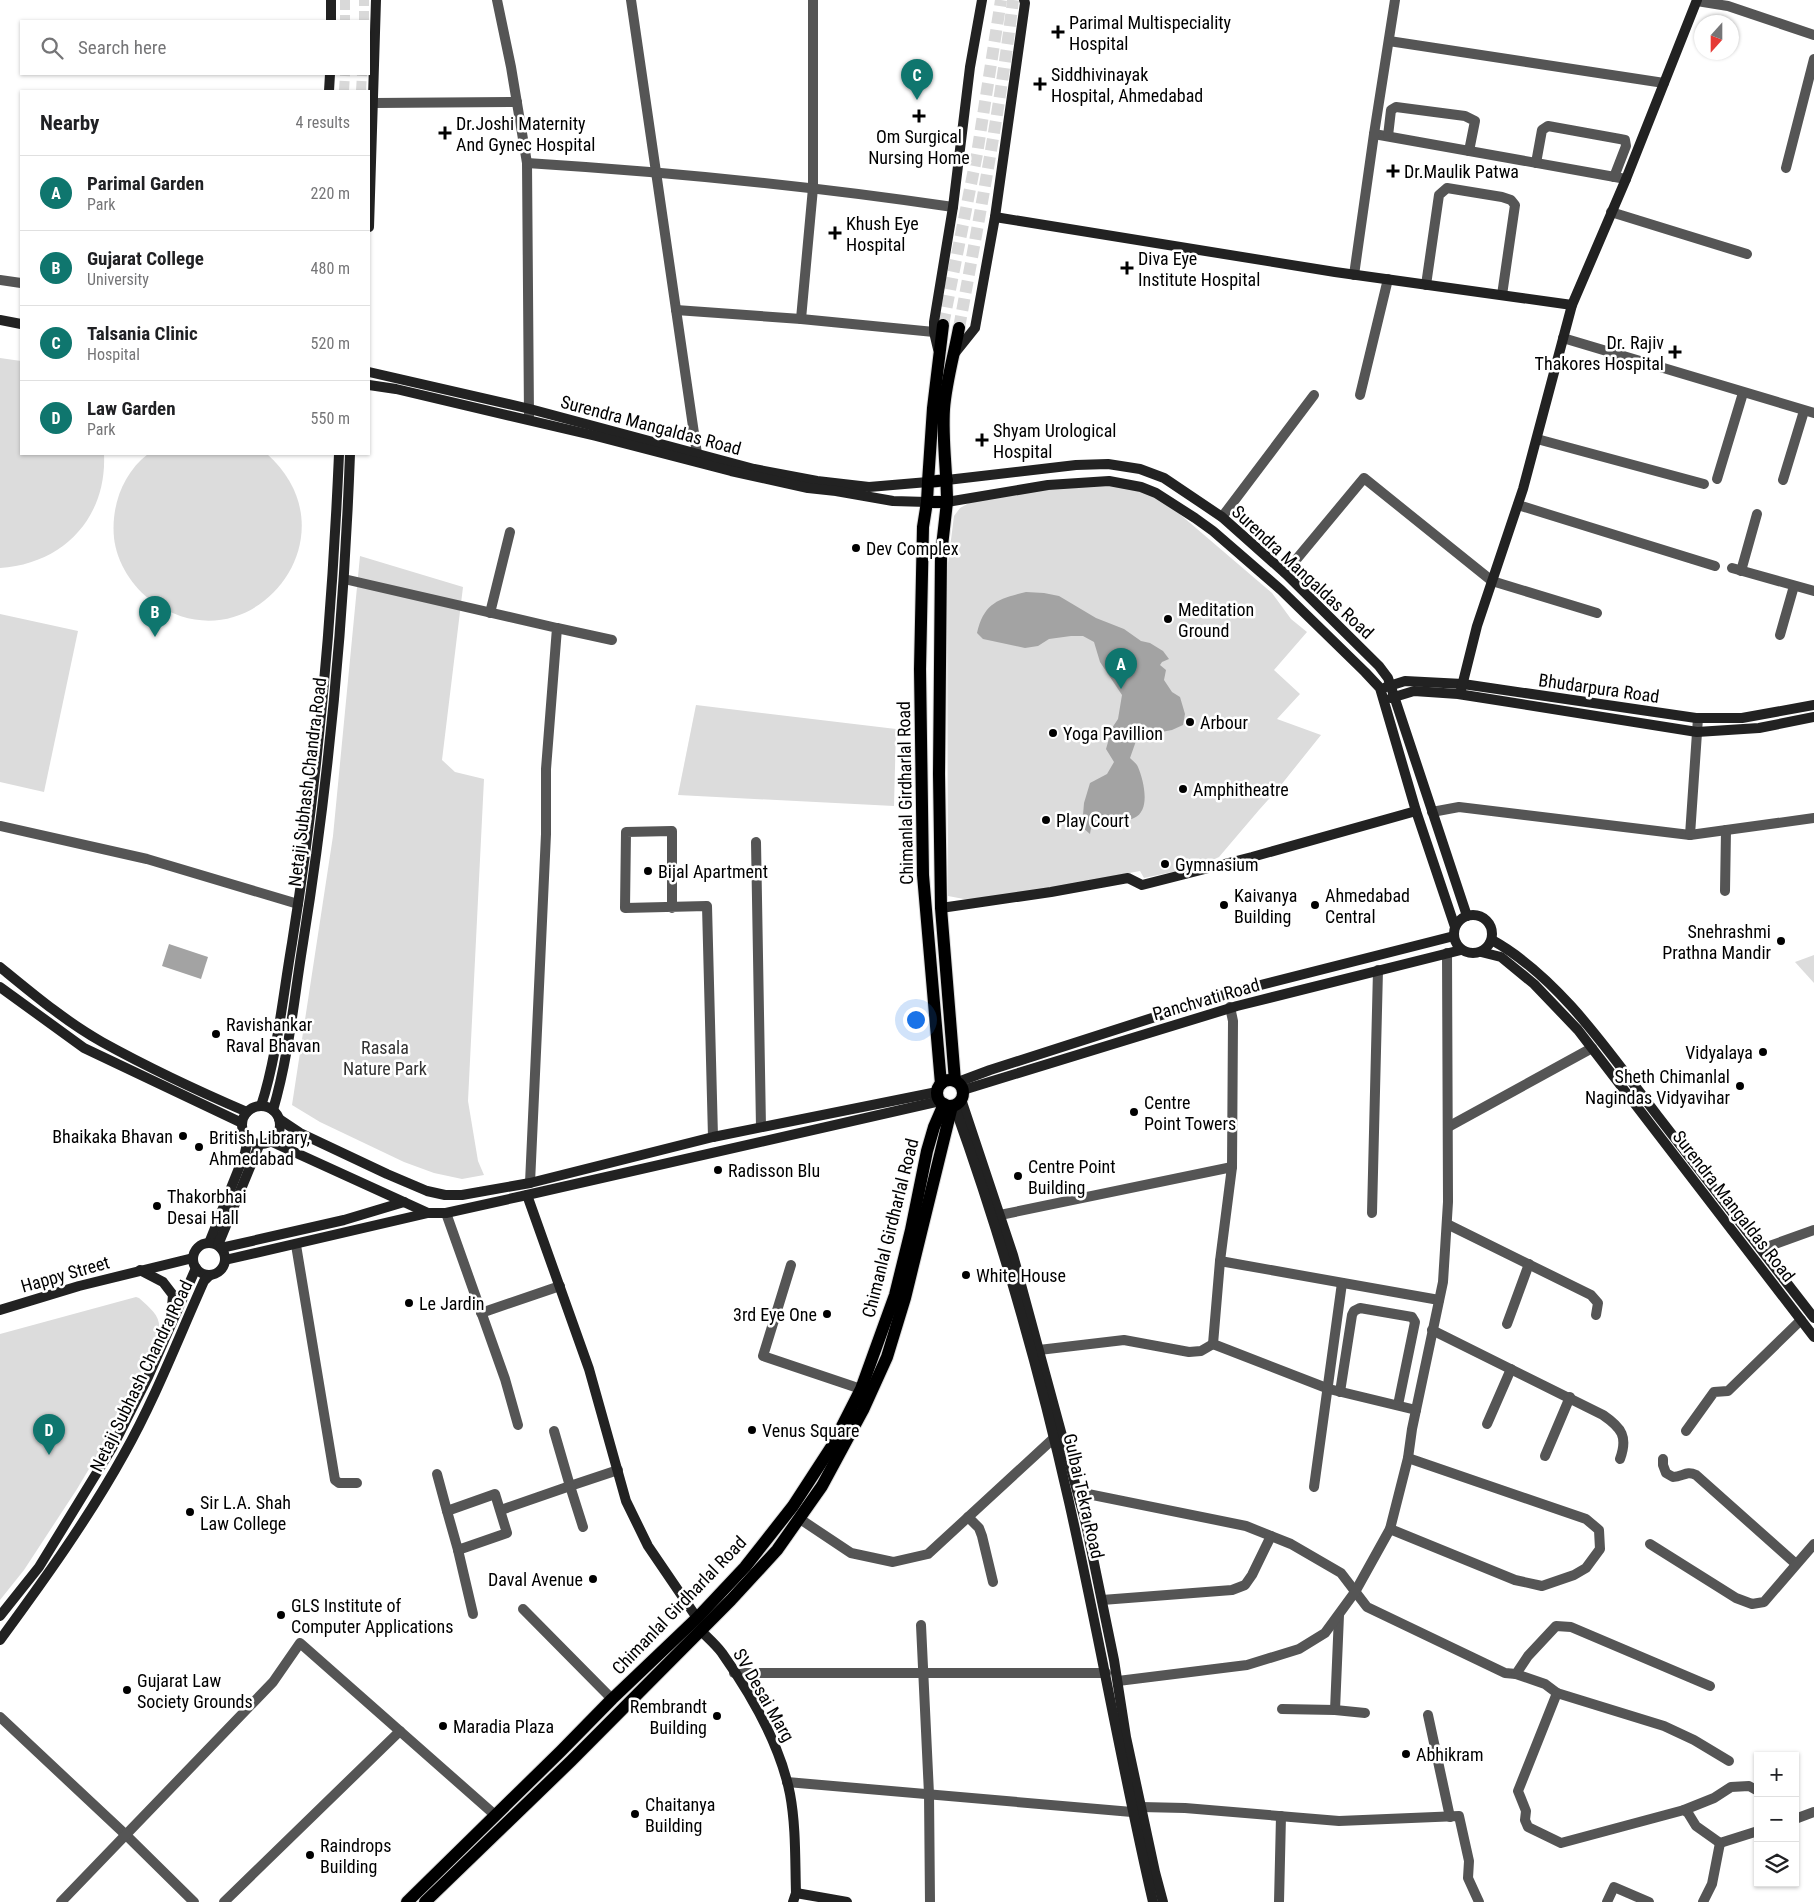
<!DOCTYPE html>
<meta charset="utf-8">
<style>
body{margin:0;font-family:"Roboto Condensed",sans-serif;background:#f6f6f6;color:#202124}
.controls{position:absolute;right:15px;bottom:15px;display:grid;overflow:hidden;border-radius:0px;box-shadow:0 1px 4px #0004}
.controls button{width:45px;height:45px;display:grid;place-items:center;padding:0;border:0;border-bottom:1px solid #e0e0e0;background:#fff;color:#202124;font:25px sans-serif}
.compass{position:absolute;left:1694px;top:15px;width:45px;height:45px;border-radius:50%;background:#fff;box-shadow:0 1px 4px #0004;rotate:201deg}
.you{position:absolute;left:915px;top:1019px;width:18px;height:18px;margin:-12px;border:4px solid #fff;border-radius:50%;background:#1a73e8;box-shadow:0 0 0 8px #1a73e833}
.badge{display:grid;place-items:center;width:32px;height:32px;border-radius:50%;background:#0f766e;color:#fff;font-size:16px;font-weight:700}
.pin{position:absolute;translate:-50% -41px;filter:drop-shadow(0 1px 2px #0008)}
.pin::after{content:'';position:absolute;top:26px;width:18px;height:15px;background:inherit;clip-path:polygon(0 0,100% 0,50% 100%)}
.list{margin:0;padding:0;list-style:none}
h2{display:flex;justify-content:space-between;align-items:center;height:65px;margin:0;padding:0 20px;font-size:21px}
h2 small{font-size:16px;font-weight:400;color:#757577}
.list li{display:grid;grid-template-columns:32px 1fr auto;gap:15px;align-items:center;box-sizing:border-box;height:75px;padding:0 20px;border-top:1px solid #e0e0e0}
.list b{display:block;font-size:19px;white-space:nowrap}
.list p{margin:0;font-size:16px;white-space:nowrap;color:#757577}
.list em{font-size:16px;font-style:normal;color:#757577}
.icon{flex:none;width:28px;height:28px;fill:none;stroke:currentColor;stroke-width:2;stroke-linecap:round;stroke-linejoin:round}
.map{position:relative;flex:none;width:1814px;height:1902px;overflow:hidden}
.search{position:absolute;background:#fff;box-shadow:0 1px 4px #0004;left:20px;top:20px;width:350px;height:55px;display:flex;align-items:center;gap:12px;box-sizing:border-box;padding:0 18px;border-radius:0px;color:#757577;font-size:19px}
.panel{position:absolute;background:#fff;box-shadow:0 1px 4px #0004;left:20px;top:90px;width:350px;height:365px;border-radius:0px}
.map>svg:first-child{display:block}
.green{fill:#dcdcdc}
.water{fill:#a3a3a3}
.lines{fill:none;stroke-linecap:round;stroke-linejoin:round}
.secondary-tunnel{stroke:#d9d9d9;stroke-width:10;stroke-dasharray:10 5;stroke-linecap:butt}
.primary-tunnel{stroke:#d9d9d9;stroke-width:12;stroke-dasharray:12 6;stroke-linecap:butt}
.primary-casing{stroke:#dbdbdb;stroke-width:14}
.street{stroke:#555;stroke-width:10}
.secondary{stroke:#222;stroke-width:10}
.primary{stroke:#000;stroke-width:12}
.poi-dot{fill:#000;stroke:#fff;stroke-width:2}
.labels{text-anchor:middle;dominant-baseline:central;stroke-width:5;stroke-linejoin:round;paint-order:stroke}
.poi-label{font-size:18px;fill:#000;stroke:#fff;text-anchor:start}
.street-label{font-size:18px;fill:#000;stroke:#fff}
.park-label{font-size:18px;fill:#333;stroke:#fff}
</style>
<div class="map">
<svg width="1814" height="1902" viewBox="0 0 1814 1902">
<rect width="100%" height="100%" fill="#fff"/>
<g class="green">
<path d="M0 358 21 361V454H104C107 518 63 564 0 568Z"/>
<path d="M148 454H267C359 536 250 670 153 602 132 587 117 563 114 538 111 507 122 474 148 454Z"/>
<path d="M1125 483 1162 499 1272 593 1291 619 1307 632 1274 670 1300 694 1277 719 1321 735 1277 790 1259 810 1219 857 1200 866 1144 878 1140 871 998 898 964 899 948 896 947 571 954 516 960 508 969 503 1002 492Z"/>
<path d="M360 556 463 587 442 760 455 772 484 779 468 1101 478 1161 484 1175 462 1179 434 1173 404 1162 320 1122 292 1105 333 836Z"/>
<path d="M0 614 78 631 44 792 0 782Z"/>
<path d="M696 705 896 729 894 806 678 795Z"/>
<path d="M1814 955V983L1795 962Z"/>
<path d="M136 1297 139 1298C153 1311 163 1317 158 1337L117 1422 77 1489 24 1570 0 1600V1334Z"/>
</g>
<g class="water">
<path d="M1026 592 1044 593 1059 596 1096 618 1124 629 1141 641 1150 643 1163 651 1169 659 1162 662 1160 665 1166 670 1164 680 1172 692 1180 697 1185 714 1183 725 1172 730 1156 733 1146 726 1136 741 1130 758C1133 761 1137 764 1138 767 1144 781 1151 811 1134 818 1124 823 1113 817 1102 818L1098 824 1091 828 1090 834 1082 827 1084 803 1090 783 1107 774 1114 762 1106 749 1112 728 1118 719 1122 695 1100 662 1094 642 1083 636H1071L1049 639 1038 646 1025 648 983 639 977 633C984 603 998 599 1026 592Z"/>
<path d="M169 944 208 957 201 979 162 966Z"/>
</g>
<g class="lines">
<g class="secondary-tunnel">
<path d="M345 0V21"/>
<path d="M364 21V0"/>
<path d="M344 91 345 74"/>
<path d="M361 91 362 74"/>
</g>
<g class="primary-tunnel">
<path d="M943 325 977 154 1001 0"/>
<path d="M959 328C979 219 1000 110 1013 0"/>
</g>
<defs>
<g id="primary">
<path d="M947 480 928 482 927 502H947C947 471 942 440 944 409 946 382 954 355 959 328"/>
<path d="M928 482 933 408 943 325"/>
<path d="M927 502 923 527 920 669 923 875 941 1084"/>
<path d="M947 502 941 555 939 774 941 908 955 1081"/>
<circle cx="950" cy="1093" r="13"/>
<path d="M407 1902 561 1751 612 1699 697 1618 745 1567 793 1506 832 1446 861 1389 874 1353 895 1295 911 1230 927 1151 934 1127 944 1104"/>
<path d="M425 1902 571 1761 731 1600 777 1550 822 1486 863 1410 887 1357 905 1298 952 1106"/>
</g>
</defs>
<use href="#primary" class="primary-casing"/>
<g class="street">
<path d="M497 0 511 67 527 163 529 417"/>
<path d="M631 0 697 454"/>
<path d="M813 0V188L801 319 934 332"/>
<path d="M1697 1 1728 6 1814 35"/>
<path d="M1389 41 1664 83"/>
<path d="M374 103 517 102"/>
<path d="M1374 134 1626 179"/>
<path d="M1388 136 1391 110 1396 107 1465 116 1475 121 1469 151"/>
<path d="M527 163C670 172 812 186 953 207"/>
<path d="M1536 163 1542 130 1548 126 1620 139 1625 140 1626 146 1614 177"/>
<path d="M1786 168 1814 59"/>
<path d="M1611 212 1747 254"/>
<path d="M1354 275 1374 134 1395 0"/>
<path d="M0 280 21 283"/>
<path d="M1426 285 1439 195 1447 188 1502 197 1511 200 1515 205 1502 295"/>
<path d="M676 310 801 319"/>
<path d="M1563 338 1814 413"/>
<path d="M1360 395 1388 279"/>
<path d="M1537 439 1704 484"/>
<path d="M1717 479 1743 393"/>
<path d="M1783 480 1804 411"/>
<path d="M1518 505 1715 566"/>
<path d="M1222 517 1314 395"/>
<path d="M1732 568 1814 591"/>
<path d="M1741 571 1757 514"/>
<path d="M1285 573 1364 478 1492 581 1597 613"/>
<path d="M344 579 557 628 546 769V834L530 1183"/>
<path d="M490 613 510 532"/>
<path d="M557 628 612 640"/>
<path d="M1780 635 1794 586"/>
<path d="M1432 812 1459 807 1690 835 1814 818"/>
<path d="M0 826 147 859 298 904"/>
<path d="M1690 835 1698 718"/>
<path d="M756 842 761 1127"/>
<path d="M1725 891 1726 830"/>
<path d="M672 908V831L626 832 625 908 707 906 713 1137"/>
<path d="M1230 1007 1233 1021 1232 1167"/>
<path d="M1448 1127 1592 1048"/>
<path d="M446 1213 505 1379 518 1425"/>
<path d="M1372 1213 1378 970"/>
<path d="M1000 1215 1232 1167 1220 1261"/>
<path d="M1447 1224 1591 1295 1598 1303 1596 1315"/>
<path d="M296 1245 335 1480 339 1483H357"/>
<path d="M1761 1249 1814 1230"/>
<path d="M791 1265 763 1356 861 1389"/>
<path d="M481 1313 560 1286"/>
<path d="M1507 1324 1529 1264"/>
<path d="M1432 1330 1603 1415C1622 1428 1628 1437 1620 1459"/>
<path d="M1039 1350 1124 1340 1189 1352 1201 1351 1213 1344"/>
<path d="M1340 1392 1352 1315 1354 1311 1360 1308 1412 1317 1415 1322 1398 1405"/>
<path d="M1416 1410 1329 1389 1213 1344 1220 1261 1439 1300"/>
<path d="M1487 1424 1511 1369"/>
<path d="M554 1431 570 1486 618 1470"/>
<path d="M1686 1431 1714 1392 1728 1391 1801 1320"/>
<path d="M1545 1456 1570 1397"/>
<path d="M1663 1459V1465L1666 1473 1673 1477C1683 1477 1686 1470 1696 1475L1796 1564"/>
<path d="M437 1474 447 1511"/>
<path d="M1314 1487 1342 1283"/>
<path d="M1078 1492 1246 1526 1291 1544 1341 1573 1367 1607 1505 1673 1516 1674 1528 1656 1556 1626 1571 1627 1710 1686"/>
<path d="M495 1494 507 1533 458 1550 447 1511Z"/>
<path d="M501 1510 570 1486 583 1527"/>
<path d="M968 1517 979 1528 982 1536 993 1582"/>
<path d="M800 1519 851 1553 893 1562 928 1554 1054 1438"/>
<path d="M1390 1529 1515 1580 1542 1586 1574 1575 1586 1568 1600 1549 1599 1530 1586 1519 1408 1458"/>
<path d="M1650 1544 1736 1598 1752 1604 1764 1602 1814 1544"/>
<path d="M458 1550 473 1614"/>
<path d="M1102 1600 1232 1590 1245 1585 1252 1575 1271 1536"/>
<path d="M523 1609 612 1699"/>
<path d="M1339 1615 1335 1710 1365 1713"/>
<path d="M921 1625 929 1794 930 1902"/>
<path d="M734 1673H1106"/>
<path d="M1516 1674 1545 1684 1557 1693 1518 1791 1526 1811 1525 1820 1528 1827 1561 1843 1684 1810 1688 1813 1696 1826 1720 1843 1758 1831"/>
<path d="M1118 1681 1247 1665 1299 1649 1325 1633 1355 1592 1390 1529 1408 1458 1412 1429 1443 1282 1448 1202 1447 953"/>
<path d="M1557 1693 1664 1726 1694 1740 1729 1761"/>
<path d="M1282 1709 1335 1710"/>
<path d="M1428 1715 1450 1817"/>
<path d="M0 1717 126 1835 194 1902"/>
<path d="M787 1782 1132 1812"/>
<path d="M1141 1807 1185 1808 1339 1821 1459 1816 1469 1861 1468 1878 1479 1902"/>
<path d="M1684 1810 1714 1798 1731 1787 1749 1786 1758 1791"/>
<path d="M1795 1819 1814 1812"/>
<path d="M61 1902 273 1682 300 1643 495 1815"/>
<path d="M224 1902 400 1731"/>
<path d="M1279 1902 1281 1816"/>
<path d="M1607 1902 1614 1887 1649 1902"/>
<path d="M1703 1902 1712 1884 1720 1843"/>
</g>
<g class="secondary">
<path d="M331 0V21"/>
<path d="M329 91 330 74"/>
<path d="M995 217 1335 272 1572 305"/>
<path d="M369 227 376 0"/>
<path d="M0 320 21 324"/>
<path d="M938 349 934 332V322L953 207 970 67 982 0"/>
<path d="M955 353 975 328 995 217 1025 3 1024 0"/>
<path d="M369 372 530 409 754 469 817 481 869 487 928 482"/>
<path d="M369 385 396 389 596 436 731 471 808 488 836 491 893 501 927 502"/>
<path d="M947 480 1076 465 1108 464 1140 469 1164 478 1222 517 1285 573 1379 666 1388 678 1467 916"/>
<path d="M947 502 1048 485 1109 481 1141 487 1156 493 1195 518 1213 531 1281 590 1365 672 1380 688 1416 811 1455 927"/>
<path d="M1386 687 1405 681 1463 684 1696 718H1742L1814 705"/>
<path d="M1460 694 1477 626 1523 489 1572 305 1626 179 1697 0"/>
<path d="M1391 698 1414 691 1458 694 1697 732 1759 728 1814 717"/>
<path d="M941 908 1051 892 1128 878 1142 885 1252 857 1416 811"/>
<circle cx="1473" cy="934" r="19"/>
<path d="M1492 940C1559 977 1611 1055 1657 1115 1709 1183 1762 1250 1814 1318"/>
<path d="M1481 952 1501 957 1534 984 1578 1030 1814 1337"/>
<path d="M0 967C33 994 65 1021 102 1042 149 1068 198 1091 247 1112"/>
<path d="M0 987 84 1048 242 1123"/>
<path d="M958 1082 990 1070 1233 992 1454 936"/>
<path d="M963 1090 1237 1006 1461 950"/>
<path d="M961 1099 1013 1255 1086 1524 1114 1660 1126 1737 1155 1872 1163 1902"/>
<path d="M954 1105C1000 1233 1039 1369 1069 1502 1099 1635 1122 1769 1153 1902"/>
<path d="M261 1106C277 1057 283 995 292 943 318 781 332 617 339 454"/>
<circle cx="261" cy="1125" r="19"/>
<path d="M273 1110C289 1056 294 998 303 943 329 781 344 617 350 454"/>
<path d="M279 1119 300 1133 387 1174 427 1191 445 1195H462L530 1183 713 1137 937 1092"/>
<path d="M270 1141 428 1213"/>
<path d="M527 1195 589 1369 626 1501 648 1546 697 1618"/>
<path d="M209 1243 245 1153 248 1138"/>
<circle cx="209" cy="1259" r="16"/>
<path d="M218 1245 260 1143"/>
<path d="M221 1248 344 1220 404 1202"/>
<path d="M225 1260 428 1213H446L527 1195 940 1101"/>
<path d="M140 1270 163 1282 173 1295 171 1319"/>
<path d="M0 1310 79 1286 193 1258"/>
<path d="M0 1616 39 1567 112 1448 148 1377 196 1268"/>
<path d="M701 1631C708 1638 716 1645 722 1653 751 1694 780 1744 790 1794 796 1826 795 1860 796 1893L793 1902"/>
<path d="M0 1640C44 1580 88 1519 124 1454 155 1399 178 1339 204 1281L210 1275"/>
<path d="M796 1893 847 1902"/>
</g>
<use href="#primary" class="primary"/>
</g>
<g class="poi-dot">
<path d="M1055.5 24.5h5v5h5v5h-5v5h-5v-5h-5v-5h5z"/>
<path d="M1037.5 76.5h5v5h5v5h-5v5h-5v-5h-5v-5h5z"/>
<path d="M916.5 108.5h5v5h5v5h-5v5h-5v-5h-5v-5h5z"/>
<path d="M442.5 125.5h5v5h5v5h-5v5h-5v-5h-5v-5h5z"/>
<path d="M1390.5 163.5h5v5h5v5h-5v5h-5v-5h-5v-5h5z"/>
<path d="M832.5 225.5h5v5h5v5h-5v5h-5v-5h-5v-5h5z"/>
<path d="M1124.5 260.5h5v5h5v5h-5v5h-5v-5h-5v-5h5z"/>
<path d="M1672.5 344.5h5v5h5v5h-5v5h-5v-5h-5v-5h5z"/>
<path d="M979.5 432.5h5v5h5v5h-5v5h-5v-5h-5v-5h5z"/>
<circle cx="856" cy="548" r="5"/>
<circle cx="1168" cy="619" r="5"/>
<circle cx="1190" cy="722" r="5"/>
<circle cx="1053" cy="733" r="5"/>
<circle cx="1183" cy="789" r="5"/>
<circle cx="1046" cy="820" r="5"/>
<circle cx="1165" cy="864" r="5"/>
<circle cx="648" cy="871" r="5"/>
<circle cx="1224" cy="905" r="5"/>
<circle cx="1315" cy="905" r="5"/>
<circle cx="1781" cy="941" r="5"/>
<circle cx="216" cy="1034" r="5"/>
<circle cx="1763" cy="1052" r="5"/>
<circle cx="1740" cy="1086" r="5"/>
<circle cx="1134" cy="1112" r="5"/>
<circle cx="183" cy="1136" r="5"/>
<circle cx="199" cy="1147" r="5"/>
<circle cx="718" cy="1170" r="5"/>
<circle cx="1018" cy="1176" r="5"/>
<circle cx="157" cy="1206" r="5"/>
<circle cx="966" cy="1275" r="5"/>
<circle cx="409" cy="1303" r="5"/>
<circle cx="827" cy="1314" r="5"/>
<circle cx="752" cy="1430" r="5"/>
<circle cx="190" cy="1512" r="5"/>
<circle cx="593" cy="1579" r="5"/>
<circle cx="281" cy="1615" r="5"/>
<circle cx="127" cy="1690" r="5"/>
<circle cx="717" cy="1716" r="5"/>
<circle cx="443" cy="1726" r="5"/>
<circle cx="1406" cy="1754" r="5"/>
<circle cx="635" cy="1814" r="5"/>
<circle cx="310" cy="1855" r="5"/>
</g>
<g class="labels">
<g class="poi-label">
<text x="1069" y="22">Parimal Multispeciality<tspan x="1069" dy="21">Hospital</tspan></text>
<text x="1051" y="74">Siddhivinayak<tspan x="1051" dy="21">Hospital, Ahmedabad</tspan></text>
<text x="456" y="123">Dr.Joshi Maternity<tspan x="456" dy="21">And Gynec Hospital</tspan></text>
<text x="919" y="136" text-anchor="middle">Om Surgical<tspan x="919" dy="21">Nursing Home</tspan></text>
<text x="1404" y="171">Dr.Maulik Patwa</text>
<text x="846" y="223">Khush Eye<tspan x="846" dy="21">Hospital</tspan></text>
<text x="1138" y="258">Diva Eye<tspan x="1138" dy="21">Institute Hospital</tspan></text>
<text x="1664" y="342" text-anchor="end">Dr. Rajiv<tspan x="1664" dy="21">Thakores Hospital</tspan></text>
<text x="993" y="430">Shyam Urological<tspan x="993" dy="21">Hospital</tspan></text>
<text x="866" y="548">Dev Complex</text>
<text x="1178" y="609">Meditation<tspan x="1178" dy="21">Ground</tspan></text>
<text x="1200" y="722">Arbour</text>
<text x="1063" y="733">Yoga Pavillion</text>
<text x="1193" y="789">Amphitheatre</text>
<text x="1056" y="820">Play Court</text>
<text x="1175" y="864">Gymnasium</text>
<text x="658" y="871">Bijal Apartment</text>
<text x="1234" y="895">Kaivanya<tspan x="1234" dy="21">Building</tspan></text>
<text x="1325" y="895">Ahmedabad<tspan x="1325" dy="21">Central</tspan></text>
<text x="1771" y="931" text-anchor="end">Snehrashmi<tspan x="1771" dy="21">Prathna Mandir</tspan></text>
<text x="226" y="1024">Ravishankar<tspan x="226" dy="21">Raval Bhavan</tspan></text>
<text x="1753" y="1052" text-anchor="end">Vidyalaya</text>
<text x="1730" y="1076" text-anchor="end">Sheth Chimanlal<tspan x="1730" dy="21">Nagindas Vidyavihar</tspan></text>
<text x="1144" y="1102">Centre<tspan x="1144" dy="21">Point Towers</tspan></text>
<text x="173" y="1136" text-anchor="end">Bhaikaka Bhavan</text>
<text x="209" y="1137">British Library,<tspan x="209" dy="21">Ahmedabad</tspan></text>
<text x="1028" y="1166">Centre Point<tspan x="1028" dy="21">Building</tspan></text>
<text x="728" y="1170">Radisson Blu</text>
<text x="167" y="1196">Thakorbhai<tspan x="167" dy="21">Desai Hall</tspan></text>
<text x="976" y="1275">White House</text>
<text x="419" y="1303">Le Jardin</text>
<text x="817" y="1314" text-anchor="end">3rd Eye One</text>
<text x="762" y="1430">Venus Square</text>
<text x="200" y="1502">Sir L.A. Shah<tspan x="200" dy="21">Law College</tspan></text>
<text x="583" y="1579" text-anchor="end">Daval Avenue</text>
<text x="291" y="1605">GLS Institute of<tspan x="291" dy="21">Computer Applications</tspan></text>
<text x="137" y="1680">Gujarat Law<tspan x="137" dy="21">Society Grounds</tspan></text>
<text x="707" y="1706" text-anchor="end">Rembrandt<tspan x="707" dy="21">Building</tspan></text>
<text x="453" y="1726">Maradia Plaza</text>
<text x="1416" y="1754">Abhikram</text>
<text x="645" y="1804">Chaitanya<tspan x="645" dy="21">Building</tspan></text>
<text x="320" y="1845">Raindrops<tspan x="320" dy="21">Building</tspan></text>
</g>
<g class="street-label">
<text transform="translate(651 425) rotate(15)">Surendra Mangaldas Road</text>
<text transform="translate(1303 572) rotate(43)">Surendra Mangaldas Road</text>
<text transform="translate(1599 688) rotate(8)">Bhudarpura Road</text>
<text transform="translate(307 782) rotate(-83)">Netaji Subhash Chandra Road</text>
<text transform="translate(905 793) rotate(-91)">Chimanlal Girdharlal Road</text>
<text transform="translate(1206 999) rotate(-16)">Panchvati Road</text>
<text transform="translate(1734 1206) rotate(52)">Surendra Mangaldas Road</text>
<text transform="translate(890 1228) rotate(-76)">Chimanlal Girdharlal Road</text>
<text transform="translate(65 1274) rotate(-16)">Happy Street</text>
<text transform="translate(141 1376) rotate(-64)">Netaji Subhash Chandra Road</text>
<text transform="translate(1084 1496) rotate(77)">Gulbai Tekra Road</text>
<text transform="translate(679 1605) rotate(-46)">Chimanlal Girdharlal Road</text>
<text transform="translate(764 1695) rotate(60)">SV Desai Marg</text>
</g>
<g class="park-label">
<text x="385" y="1047">Rasala<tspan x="385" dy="21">Nature Park</tspan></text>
</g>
</g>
</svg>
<div class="controls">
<button>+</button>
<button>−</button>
<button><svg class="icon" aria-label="layers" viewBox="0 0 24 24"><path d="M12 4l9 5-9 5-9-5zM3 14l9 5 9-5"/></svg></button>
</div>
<svg class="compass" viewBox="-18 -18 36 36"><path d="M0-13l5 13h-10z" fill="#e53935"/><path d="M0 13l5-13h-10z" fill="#757577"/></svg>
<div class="you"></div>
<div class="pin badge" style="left:1121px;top:689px">A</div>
<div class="pin badge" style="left:155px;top:637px">B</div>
<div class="pin badge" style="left:917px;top:100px">C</div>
<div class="pin badge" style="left:49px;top:1455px">D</div>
<div class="search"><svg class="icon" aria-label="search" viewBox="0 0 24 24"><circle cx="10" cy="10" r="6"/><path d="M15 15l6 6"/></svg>Search here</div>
<section class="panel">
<h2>Nearby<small>4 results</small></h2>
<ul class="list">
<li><span class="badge">A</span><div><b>Parimal Garden</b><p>Park</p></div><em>220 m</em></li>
<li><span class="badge">B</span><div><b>Gujarat College</b><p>University</p></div><em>480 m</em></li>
<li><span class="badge">C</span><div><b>Talsania Clinic</b><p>Hospital</p></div><em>520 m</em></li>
<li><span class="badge">D</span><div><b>Law Garden</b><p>Park</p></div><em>550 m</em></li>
</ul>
</section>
</div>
